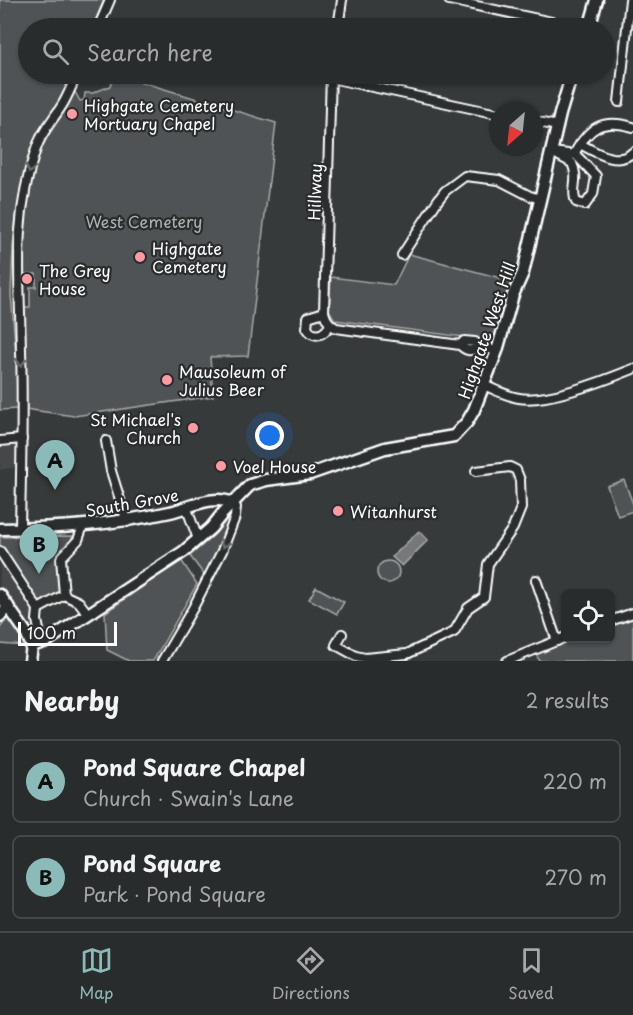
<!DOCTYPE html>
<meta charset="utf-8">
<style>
body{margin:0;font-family:"Playpen Sans",sans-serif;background:#313434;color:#f1f3f6}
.controls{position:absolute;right:18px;bottom:18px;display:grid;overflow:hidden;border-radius:9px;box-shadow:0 2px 4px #0004}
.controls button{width:54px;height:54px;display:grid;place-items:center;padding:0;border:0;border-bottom:2px solid #454848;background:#292c2c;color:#f1f3f6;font:30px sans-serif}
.compass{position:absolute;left:489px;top:102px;width:54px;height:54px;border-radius:50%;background:#292c2c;box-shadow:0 2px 4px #0004;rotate:207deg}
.scale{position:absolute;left:18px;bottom:15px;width:99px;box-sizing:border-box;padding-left:6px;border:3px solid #fff;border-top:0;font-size:16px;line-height:21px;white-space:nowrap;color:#fff;-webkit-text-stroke:4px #2a2d2e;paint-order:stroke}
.you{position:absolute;left:270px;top:436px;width:21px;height:21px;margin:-15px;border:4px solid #fff;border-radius:50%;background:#1a73e8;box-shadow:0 0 0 9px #1a73e833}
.badge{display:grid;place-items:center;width:39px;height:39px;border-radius:50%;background:#8bbbb9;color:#111;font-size:20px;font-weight:700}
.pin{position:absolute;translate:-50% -50px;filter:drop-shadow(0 2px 3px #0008)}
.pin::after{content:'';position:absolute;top:32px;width:21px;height:18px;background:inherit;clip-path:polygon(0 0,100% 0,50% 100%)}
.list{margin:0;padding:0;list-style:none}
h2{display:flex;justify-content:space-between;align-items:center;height:78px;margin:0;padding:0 24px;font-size:26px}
h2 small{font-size:20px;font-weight:400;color:#a5a7a9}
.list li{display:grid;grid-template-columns:39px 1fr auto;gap:18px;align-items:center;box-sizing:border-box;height:84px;margin:0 12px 12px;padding:0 12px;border:2px solid #454848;border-radius:9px}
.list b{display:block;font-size:22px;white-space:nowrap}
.list p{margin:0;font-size:20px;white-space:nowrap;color:#a5a7a9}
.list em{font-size:20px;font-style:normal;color:#a5a7a9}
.icon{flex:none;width:33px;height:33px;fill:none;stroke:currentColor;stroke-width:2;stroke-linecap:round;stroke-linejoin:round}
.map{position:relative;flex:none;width:633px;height:661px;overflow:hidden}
.search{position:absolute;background:#292c2c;box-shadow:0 2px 4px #0004;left:18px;right:18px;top:18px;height:66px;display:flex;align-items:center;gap:15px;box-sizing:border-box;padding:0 21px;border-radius:33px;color:#a5a7a9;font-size:22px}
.sheet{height:270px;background:#292c2c}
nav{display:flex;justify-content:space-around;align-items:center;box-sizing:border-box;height:84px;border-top:2px solid #454848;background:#292c2c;font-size:16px;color:#a5a7a9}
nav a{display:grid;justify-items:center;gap:3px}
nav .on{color:#8bbbb9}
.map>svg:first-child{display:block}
.built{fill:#444748}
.green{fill:#505354;stroke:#a8a9aa;stroke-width:1.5}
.water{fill:#767879;stroke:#adaeaf;stroke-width:1.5}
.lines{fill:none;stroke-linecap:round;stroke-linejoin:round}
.street-casing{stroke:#fff;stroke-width:12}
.secondary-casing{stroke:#fff;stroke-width:15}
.street{stroke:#2a2d2e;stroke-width:8}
.secondary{stroke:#2a2d2e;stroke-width:10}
.oneway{stroke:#6a6c6d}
.poi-dot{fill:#ff9aa2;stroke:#2a2d2e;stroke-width:2}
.labels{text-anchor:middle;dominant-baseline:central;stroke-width:4.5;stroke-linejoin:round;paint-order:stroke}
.poi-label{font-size:16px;fill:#fff;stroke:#2a2d2e;text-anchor:start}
.street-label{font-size:16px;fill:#fff;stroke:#2a2d2e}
.park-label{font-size:16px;fill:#b0b2b2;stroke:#2a2d2e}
</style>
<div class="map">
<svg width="633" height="661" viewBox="0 0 633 661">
<rect width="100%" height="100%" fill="#373a3b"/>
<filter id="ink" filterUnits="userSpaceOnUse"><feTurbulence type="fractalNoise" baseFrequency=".0167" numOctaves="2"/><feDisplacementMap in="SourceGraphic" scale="12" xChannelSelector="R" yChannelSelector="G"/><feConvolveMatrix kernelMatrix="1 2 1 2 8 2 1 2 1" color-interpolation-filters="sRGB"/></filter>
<g filter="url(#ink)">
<g class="built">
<path d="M18 445 17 467 0 470V447Z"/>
<path d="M0 551 36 607 37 620 25 631 8 606 0 615Z"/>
</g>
<g class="green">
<path d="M0 0H104L92 28H28V74H72L63 96 37 133 21 193 16 217 13 247 11 294 18 378 17 409 0 410Z"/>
<path d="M115 74 276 123 248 356 210 357 213 396 74 416 25 409 22 307H30V287H36V274H20L24 212 41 142 70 100 75 85V92L80 101 84 100 85 93H93L110 86Z"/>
<path d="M409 254 512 281 494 341 335 320 329 310 331 277 394 285Z"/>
<path d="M624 480 633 504V511L618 516 607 486Z"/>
<path d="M230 512C233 529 212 561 205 576L190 556 214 535Z"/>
<path d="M76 536 58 558 61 590 39 605 0 546V537Z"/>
<path d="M181 560 197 584 153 661H129L107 650 105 613Z"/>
<circle cx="388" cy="572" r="11"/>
<path d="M316 587 344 602 337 614 309 599Z"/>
<path d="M633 613V661H540L536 655 557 641 566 638H610L611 621Z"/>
<path d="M8 618 17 627 25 646 0 644V628Z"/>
</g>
<path class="water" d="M419 531 428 540 402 566 392 557Z"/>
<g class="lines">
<defs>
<g id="street">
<path d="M449 0 580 28"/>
<path d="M98 28 110 0"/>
<path d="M338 28 342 0"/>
<path d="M312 74 498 114"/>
<path d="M331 74 324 312C326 320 329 324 336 328L460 345C468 353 471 350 480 348 486 347 492 350 497 351"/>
<path d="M619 102 630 0"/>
<path d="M534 121 557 126"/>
<path d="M580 144C595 152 618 167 633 152"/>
<path d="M552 152 576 155 596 176 593 194 585 205 576 202C570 188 580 181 572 163Z"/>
<path d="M574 154C589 127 602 118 633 127"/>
<path d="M402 255 438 200 445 191 465 176 499 180 530 196 541 199"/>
<path d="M324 312 308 317 307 328C314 339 324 335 330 325"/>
<path d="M460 345 464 341 475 342 479 348"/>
<path d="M484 385C495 390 507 396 519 398 548 403 606 380 633 369"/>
<path d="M0 441 22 439"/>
<path d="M106 441 111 471 127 522"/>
<path d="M187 509 198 539"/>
<path d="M20 528C21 469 23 410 21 351 20 280 12 219 36 149 42 130 55 118 64 102 69 93 73 83 77 74"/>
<path d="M0 551 38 609 64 595 61 558 78 540 83 526"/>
<path d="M536 580 557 641"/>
<path d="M64 595 79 602 88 614"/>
<path d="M38 609 37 620 40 635"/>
<path d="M610 621 633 613"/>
<path d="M342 634 336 645 356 656 365 658 407 654 454 632 468 608 484 597 488 564 513 528 521 508 520 480 516 470 510 467 476 471"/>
<path d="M162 661 193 608 222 551 235 517 236 507 232 503"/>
<path d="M507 661 566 637"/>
</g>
<g id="secondary">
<path d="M589 28 597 0"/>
<path d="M0 529C60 528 111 525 170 512 189 508 213 494 232 503"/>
<path d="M0 595 25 631 32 646 30 661"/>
<path d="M0 616 8 606"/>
<path d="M32 646 47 641 183 552 211 528 223 513 250 485 266 480 310 474 385 448 454 436 467 422 474 410 497 351 513 295 523 273 560 114 572 74"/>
</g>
</defs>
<use href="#street" class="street-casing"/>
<use href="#secondary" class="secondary-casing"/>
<use href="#street" class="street"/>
<use href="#secondary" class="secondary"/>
</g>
<defs><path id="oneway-chevron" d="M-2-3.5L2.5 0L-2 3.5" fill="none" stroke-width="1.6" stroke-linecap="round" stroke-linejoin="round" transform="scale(1.5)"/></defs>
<g class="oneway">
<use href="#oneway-chevron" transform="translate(30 169) rotate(104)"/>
<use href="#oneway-chevron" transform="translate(21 362) rotate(90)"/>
<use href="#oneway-chevron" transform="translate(224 544) rotate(113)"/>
</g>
</g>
<g class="poi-dot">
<circle cx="72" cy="114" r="6"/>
<circle cx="140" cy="257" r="6"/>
<circle cx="27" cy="279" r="6"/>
<circle cx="167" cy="380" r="6"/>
<circle cx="193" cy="428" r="6"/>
<circle cx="221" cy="466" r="6"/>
<circle cx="338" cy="511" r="6"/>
</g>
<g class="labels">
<g class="poi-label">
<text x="84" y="105">Highgate Cemetery<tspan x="84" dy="18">Mortuary Chapel</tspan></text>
<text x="152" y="248">Highgate<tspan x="152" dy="18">Cemetery</tspan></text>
<text x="39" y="270">The Grey<tspan x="39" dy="18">House</tspan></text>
<text x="179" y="371">Mausoleum of<tspan x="179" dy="18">Julius Beer</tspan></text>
<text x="181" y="419" text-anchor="end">St Michael's<tspan x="181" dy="18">Church</tspan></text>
<text x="233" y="466">Voel House</text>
<text x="350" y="511">Witanhurst</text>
</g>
<g class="street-label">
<text transform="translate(314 192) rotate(-88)">Hillway</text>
<text transform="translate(486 330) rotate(-71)">Highgate West Hill</text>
<text transform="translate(132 502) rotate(-10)">South Grove</text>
</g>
<g class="park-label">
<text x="144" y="221">West Cemetery</text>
</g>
</g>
</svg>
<div class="controls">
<button><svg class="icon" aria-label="locate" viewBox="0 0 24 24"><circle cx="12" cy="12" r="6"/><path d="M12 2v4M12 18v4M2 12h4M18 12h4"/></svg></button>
</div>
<svg class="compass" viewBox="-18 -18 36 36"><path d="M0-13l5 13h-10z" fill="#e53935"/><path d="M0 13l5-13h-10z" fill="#a5a7a9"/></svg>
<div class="scale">100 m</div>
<div class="you"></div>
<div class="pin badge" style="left:55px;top:490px">A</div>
<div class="pin badge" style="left:39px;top:574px">B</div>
<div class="search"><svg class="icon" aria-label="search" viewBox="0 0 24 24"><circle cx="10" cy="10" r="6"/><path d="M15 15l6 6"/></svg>Search here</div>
</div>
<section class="sheet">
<h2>Nearby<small>2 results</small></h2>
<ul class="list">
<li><span class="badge">A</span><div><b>Pond Square Chapel</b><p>Church · Swain's Lane</p></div><em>220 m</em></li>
<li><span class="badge">B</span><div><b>Pond Square</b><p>Park · Pond Square</p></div><em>270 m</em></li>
</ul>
</section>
<nav>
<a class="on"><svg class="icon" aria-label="map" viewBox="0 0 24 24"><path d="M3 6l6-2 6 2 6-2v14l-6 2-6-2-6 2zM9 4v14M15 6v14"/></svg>Map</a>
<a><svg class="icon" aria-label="directions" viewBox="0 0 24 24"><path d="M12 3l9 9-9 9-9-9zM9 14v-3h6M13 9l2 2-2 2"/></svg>Directions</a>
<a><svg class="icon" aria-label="saved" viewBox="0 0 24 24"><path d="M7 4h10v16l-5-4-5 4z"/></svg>Saved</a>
</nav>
